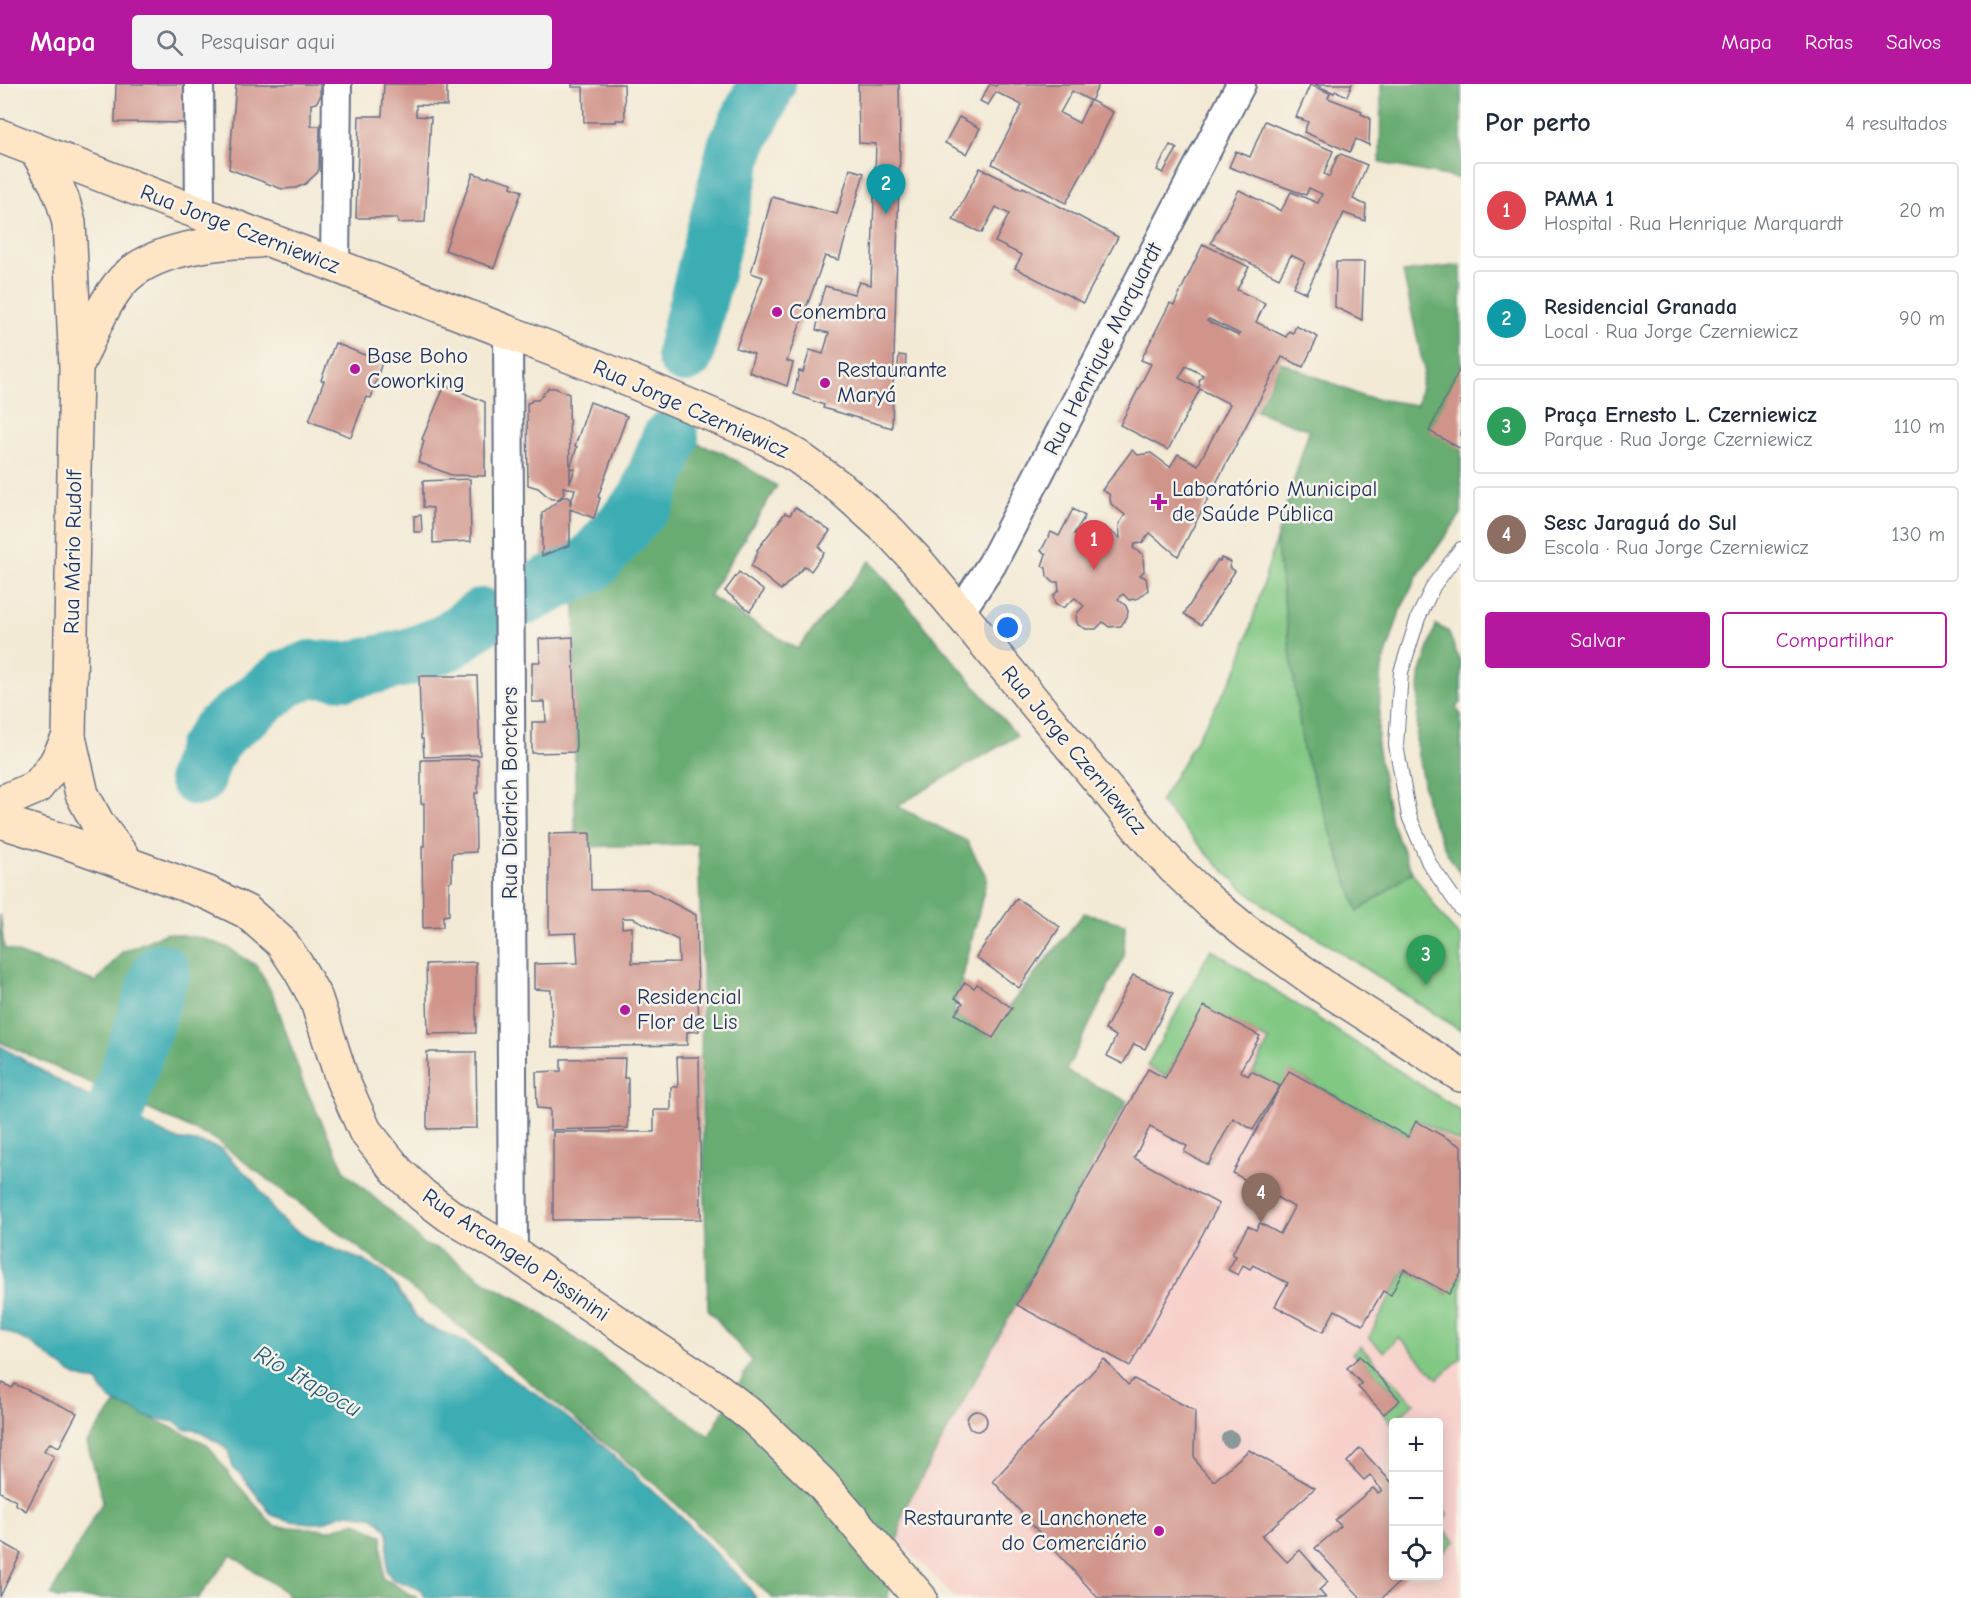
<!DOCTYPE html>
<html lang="pt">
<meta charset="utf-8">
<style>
body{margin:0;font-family:"Comic Neue",sans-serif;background:#f2f2f3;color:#1f2937}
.controls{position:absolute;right:18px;bottom:18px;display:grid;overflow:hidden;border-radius:6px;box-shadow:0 3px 15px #0003}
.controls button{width:54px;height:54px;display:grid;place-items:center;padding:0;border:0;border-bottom:2px solid #e0e1e3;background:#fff;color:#1f2937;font:30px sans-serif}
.you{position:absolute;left:1008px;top:544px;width:21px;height:21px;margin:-15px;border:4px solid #fff;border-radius:50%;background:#1a73e8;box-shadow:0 0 0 9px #1a73e833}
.badge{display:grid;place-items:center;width:39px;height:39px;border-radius:50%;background:#b5179e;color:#fff;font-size:20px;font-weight:700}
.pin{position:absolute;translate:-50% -50px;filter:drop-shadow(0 2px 3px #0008)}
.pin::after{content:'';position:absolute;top:32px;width:21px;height:18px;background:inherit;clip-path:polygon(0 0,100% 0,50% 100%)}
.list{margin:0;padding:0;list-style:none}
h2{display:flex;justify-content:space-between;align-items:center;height:78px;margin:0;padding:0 24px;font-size:26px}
h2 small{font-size:20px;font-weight:400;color:#747a83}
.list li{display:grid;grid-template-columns:39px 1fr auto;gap:18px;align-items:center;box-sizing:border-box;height:96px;margin:0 12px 12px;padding:0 12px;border:2px solid #e0e1e3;border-radius:6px}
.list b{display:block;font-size:22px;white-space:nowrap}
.list p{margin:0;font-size:20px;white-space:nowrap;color:#747a83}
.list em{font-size:20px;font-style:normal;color:#747a83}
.actions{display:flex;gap:12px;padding:18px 24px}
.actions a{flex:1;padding:14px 0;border:2px solid #b5179e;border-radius:6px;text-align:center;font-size:21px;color:#b5179e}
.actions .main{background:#b5179e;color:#fff}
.icon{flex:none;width:33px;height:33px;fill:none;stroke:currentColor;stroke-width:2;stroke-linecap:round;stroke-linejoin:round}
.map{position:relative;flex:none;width:1461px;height:1514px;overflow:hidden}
header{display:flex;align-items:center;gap:36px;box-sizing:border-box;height:84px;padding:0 30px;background:#b5179e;color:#fff}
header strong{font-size:28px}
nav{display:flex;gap:33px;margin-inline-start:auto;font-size:21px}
.search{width:420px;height:54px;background:#f2f2f3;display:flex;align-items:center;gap:15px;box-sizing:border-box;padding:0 21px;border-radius:6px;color:#747a83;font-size:22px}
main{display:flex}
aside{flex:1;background:#fff}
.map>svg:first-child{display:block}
.built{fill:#f7d0cb;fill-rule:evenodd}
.green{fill:#81c883;stroke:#4e7c70;stroke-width:1.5}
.forest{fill:#68ac71;stroke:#426e68;stroke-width:1.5}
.water{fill:#3cadb4;stroke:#2c6e89;stroke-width:1.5}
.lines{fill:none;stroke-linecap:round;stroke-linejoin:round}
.river{stroke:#3cadb4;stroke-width:58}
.building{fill:#d0948b;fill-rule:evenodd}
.lane-casing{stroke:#677088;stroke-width:16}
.street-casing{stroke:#677088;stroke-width:32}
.secondary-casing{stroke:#677088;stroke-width:36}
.lane{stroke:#fff;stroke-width:14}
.street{stroke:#fff;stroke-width:28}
.secondary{stroke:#fee5c5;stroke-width:33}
.tree{fill:#8a9898}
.poi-dot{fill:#b5179e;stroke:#f7f3e8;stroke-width:2}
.labels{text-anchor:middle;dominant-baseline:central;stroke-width:5;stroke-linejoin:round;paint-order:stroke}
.street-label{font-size:22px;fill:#1b2f5e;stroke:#f7f3e8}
.poi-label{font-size:22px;fill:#1b2f5e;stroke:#f7f3e8;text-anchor:start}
.water-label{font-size:24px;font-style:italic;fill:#275b7c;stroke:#f7f3e8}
</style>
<header>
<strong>Mapa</strong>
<div class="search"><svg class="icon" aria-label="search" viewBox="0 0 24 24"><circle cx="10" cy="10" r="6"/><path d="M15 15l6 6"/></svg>Pesquisar aqui</div>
<nav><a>Mapa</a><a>Rotas</a><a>Salvos</a></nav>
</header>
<main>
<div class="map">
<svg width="1461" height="1514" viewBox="0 0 1461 1514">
<rect width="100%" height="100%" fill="#f7f3e8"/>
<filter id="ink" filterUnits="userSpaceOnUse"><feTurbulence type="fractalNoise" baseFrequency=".0167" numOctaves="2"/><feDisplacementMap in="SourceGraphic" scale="12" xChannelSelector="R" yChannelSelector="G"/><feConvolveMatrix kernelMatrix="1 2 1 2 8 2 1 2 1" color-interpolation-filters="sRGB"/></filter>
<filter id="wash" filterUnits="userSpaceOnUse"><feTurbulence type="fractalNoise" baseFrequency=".008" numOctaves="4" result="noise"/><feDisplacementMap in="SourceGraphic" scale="24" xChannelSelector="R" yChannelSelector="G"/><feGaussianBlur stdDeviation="1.35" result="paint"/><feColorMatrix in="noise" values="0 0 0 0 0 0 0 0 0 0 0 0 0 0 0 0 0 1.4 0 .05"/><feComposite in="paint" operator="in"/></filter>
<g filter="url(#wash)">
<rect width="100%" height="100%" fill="#f3ead5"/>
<path class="built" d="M1211 865 1461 1027V1510L1457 1514H955L898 1455 903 1428ZM1394 1338H1438V1492H1394Z"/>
<g class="green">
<path d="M1276 456 1303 665 1358 828 1412 788 1445 836 1461 854V947L1320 855 1278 831 1244 806 1211 774 1160 718 1239 582Z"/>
<path d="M1211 865 1461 1027V1059L1418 1036 1408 1052 1291 988 1282 1003 1253 988 1269 957 1205 923 1166 992 1147 982Z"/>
<path d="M1405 1186 1448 1210 1461 1187V1274L1438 1295 1399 1253 1384 1268 1369 1253Z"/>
<path d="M1360 1262 1414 1319 1392 1339 1384 1330 1400 1315 1360 1273 1358 1274 1352 1269Z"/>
<path d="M1439 1420 1448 1431 1439 1440 1455 1457 1439 1472V1464L1444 1460 1439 1454Z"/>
</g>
<g class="forest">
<path d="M1381 0H1461V95L1380 79Z"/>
<path d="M1461 181V284L1429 347 1461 363V430L1418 491 1400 527 1382 584 1377 662 1391 738 1412 788 1358 828 1303 665 1276 456 1309 346 1256 327 1281 278 1364 313 1417 321 1424 286 1403 188Z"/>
<path d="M651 343 723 369 777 402 709 512 797 565 870 477 1017 652 897 722 967 757 987 794 954 929 991 953 1008 924 1084 829 1125 840 1124 872 1066 987 1127 1017 903 1428 888 1514H772L664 1408 506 1279 379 1179 214 1055 0 958V831L4 864 96 898 122 868 166 849 202 854 227 863 257 882 275 915 303 999 346 1089 408 1143 423 1160 444 1168 492 1202 528 1220 709 1352 752 1277 708 1225 701 989 702 892 698 760 575 763V511L535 510 536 475 572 463 623 423Z"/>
<path d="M1436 541 1448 547 1461 580V619L1456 624 1461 631V791L1447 769 1428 727 1416 660 1420 591Z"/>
<path d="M117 1318 207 1360 231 1393 274 1442 329 1446 356 1438 382 1452 383 1494 417 1514H285L288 1510 231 1471 198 1514H57L51 1510 103 1417 87 1359Z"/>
</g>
<path class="water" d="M0 962 73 1005 175 1055 202 1059 221 1065 255 1099 277 1131 290 1143 313 1157 364 1177 384 1189 397 1204 415 1231 424 1241 465 1257 504 1289 535 1309 594 1354 669 1421 743 1496 756 1514H426L420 1505 392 1495 387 1487 388 1448 382 1440 374 1434 350 1429 340 1431 322 1439H312L290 1437 272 1431 242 1392 234 1386 228 1367 221 1360 194 1345H184L176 1338 146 1333 137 1327 118 1320 109 1315 97 1298 78 1293 69 1288 29 1258 0 1245Z"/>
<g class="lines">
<g class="river">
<path d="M685 270 736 63 767 0"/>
<path d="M526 512 592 479 647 415 670 355"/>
<path d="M197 693 205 669 219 648 285 595 311 585 348 587 409 573 446 559 482 533"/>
<path d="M116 1026 161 888"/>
</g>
</g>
<g id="blocks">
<g class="building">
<path d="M116 0H192V39L115 38Z"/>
<path d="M236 0H320V13L316 19 311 20V42H320L319 85 317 89 305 100 296 104 282 105 229 85Z"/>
<path d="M384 0H447V22L416 21V32L431 33 425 138 398 139 397 134H356L359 32H382Z"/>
<path d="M572 0H624L625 36H616V38H584L583 3H572Z"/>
<path d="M858 0H899L900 62 892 344 823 324 824 321 794 310 799 287 803 288 810 266 823 270 829 249 816 246 821 224 819 223 825 202 854 210 859 198 871 201 876 60 859 59Z"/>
<path d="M990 0 996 2 997 0H1099L1091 17 1072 7 1060 29 1079 39 1090 16 1113 28 1095 66 1066 119 992 80 1022 21 996 8 988 21 980 17Z"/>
<path d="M1314 0H1352L1347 12 1336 7 1334 9Z"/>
<path d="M1310 1 1330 9 1328 14 1362 27 1361 30 1370 34 1369 61 1356 55 1350 68 1304 48 1308 38 1296 33Z"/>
<path d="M959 33 980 44 967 70 945 59Z"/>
<path d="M1265 37 1333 67 1324 90 1329 93 1337 73 1341 70 1367 81 1353 115 1366 121 1365 137 1344 129 1306 209 1293 203 1305 178 1291 171 1279 194 1211 159 1239 106 1281 127 1291 108 1318 119 1322 110 1309 104 1306 111 1229 83 1236 67 1250 73Z"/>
<path d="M1170 61 1177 65 1163 89 1157 86Z"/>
<path d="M980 84 1022 105 1023 103 1118 153 1083 219 1015 184 1022 171 995 158 1009 130 996 123 982 149 953 136Z"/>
<path d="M850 85 864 89 839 176 825 172 787 277 793 279 787 302 749 288 754 270 736 264 763 193 751 189 772 113 837 130Z"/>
<path d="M473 89 487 94 489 92 512 99 511 103 522 107 494 184 445 166Z"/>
<path d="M1203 160 1249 183 1237 206 1265 219 1256 238 1286 253 1289 247 1293 249 1296 242 1318 253 1303 283 1282 273 1178 472 1150 449 1142 459 1135 460 1133 464 1143 470 1144 487 1140 491 1146 494 1148 506 1139 514 1129 516 1123 510 1118 515 1126 522 1128 527 1127 533 1121 542 1109 543 1103 538 1096 545H1086L1078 541 1076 535 1077 529 1084 522 1075 514 1064 523H1060L1055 520 1053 512 1059 506 1058 498H1053L1047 492 1046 484 1042 482 1046 470 1041 467 1051 448 1059 452 1073 425 1085 432 1074 450 1084 447 1092 454 1098 445 1104 443 1120 454 1119 440 1125 431 1111 420 1109 410 1102 406 1132 366 1138 371 1151 369 1170 383 1178 370 1198 381 1230 320 1200 305 1168 366 1120 341 1151 280 1141 276 1170 219 1174 221ZM1209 235 1240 250 1239 252 1207 237ZM1186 282 1203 291 1199 297 1200 301 1198 304 1179 294Z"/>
<path d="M1336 178H1364L1362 236 1335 223Z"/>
<path d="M335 259 382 278 371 314 366 313 351 353 309 337 324 297 321 296Z"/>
<path d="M899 271 906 272 905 292 897 291Z"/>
<path d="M1461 282V365L1429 347Z"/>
<path d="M445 301 485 318V392L451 391 418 378 424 357 422 355Z"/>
<path d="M548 304H555L569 310 570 399 575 385 570 384 577 363 575 362 590 318 627 332 598 413 600 414 594 434 570 425V461L542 472V429L563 413H570V422L575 405 563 403 564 410 558 415H551L538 404 528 401 527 319 531 318 532 316H538Z"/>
<path d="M470 395 471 457 433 459V424L423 423V397Z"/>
<path d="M795 423 830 447 819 463 824 469 811 487 805 482 781 506 751 482 758 468 757 466 785 429 790 431Z"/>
<path d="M421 431 422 448H414V432Z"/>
<path d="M1221 474 1231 478 1229 483 1235 487 1201 541 1184 530 1217 477H1220Z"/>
<path d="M739 488 764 507 750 527 725 507Z"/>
<path d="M573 553 576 668 532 669V638H546L545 618H532V578H540L539 555Z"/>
<path d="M419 592H477L480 671 424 673 423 655H421Z"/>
<path d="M478 675V709H475L476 768 453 769 452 770V797L449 798V831L443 832V843L423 844 422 762H424V719L421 720V676Z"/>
<path d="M590 749 591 806 647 805 696 831 699 947 687 948V961L552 963 551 906 534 905V880L578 879 576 849 549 850V750ZM622 834H633L678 856 679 878 632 879V843L622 844Z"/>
<path d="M1017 814 1060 843 1019 904 976 873Z"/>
<path d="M476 878V949L428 950 426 880Z"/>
<path d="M1133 891 1173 909 1145 965 1134 960 1123 980 1107 972 1116 952 1105 946Z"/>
<path d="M965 898 974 904 977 900 1012 924 993 954 955 930 963 919 955 914Z"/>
<path d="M1204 922 1260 952 1240 987 1248 992 1251 987 1280 1002 1253 1046 1233 1034 1208 1081 1184 1068 1187 1062 1150 1043 1134 1074 1219 1120 1130 1282 1017 1221 1148 985 1165 994Z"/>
<path d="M427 968H476L477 1044 427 1045Z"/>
<path d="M677 973H699L701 1135 553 1136V1048H654V1026H671V1003H678Z"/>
<path d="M625 974 624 994H628V1044L550 1046V1025L537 1024 536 988 561 987V975Z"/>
<path d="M1289 987 1408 1053 1416 1037 1461 1062V1189L1449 1210 1404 1185 1391 1211 1383 1207 1363 1241 1335 1226 1323 1248 1275 1222 1288 1199 1253 1181 1250 1185 1243 1181 1238 1191 1228 1186 1236 1172 1232 1170 1248 1142 1256 1146 1260 1139 1280 1150 1294 1123 1233 1089Z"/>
<path d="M1360 1272 1400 1316 1384 1330 1358 1303 1362 1300 1347 1284Z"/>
<path d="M1104 1275 1128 1301 1134 1295 1195 1327 1194 1372 1199 1382 1214 1397 1249 1366 1315 1404 1262 1452 1287 1478 1300 1466 1328 1498 1319 1506 1326 1514H1098L993 1397Z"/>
<path d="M3 1299 12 1304 15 1300 77 1329 59 1363 50 1359 45 1365 44 1367 54 1372 26 1427 15 1420 16 1417 0 1408V1304Z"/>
<circle cx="977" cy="1337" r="10"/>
<path d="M1360 1364 1394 1401V1492H1406L1382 1514H1361L1315 1464 1341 1442 1335 1436 1373 1404 1378 1409 1382 1406 1370 1391 1364 1396 1347 1378Z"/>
<path d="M0 1457 21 1469 0 1513Z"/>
</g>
</g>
</g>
<g filter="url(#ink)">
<use href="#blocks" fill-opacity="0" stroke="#677088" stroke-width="1.5"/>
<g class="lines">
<defs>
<path id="lane" d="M1461 465 1434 501 1418 534 1401 588 1396 661 1409 732 1429 779 1461 825"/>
<g id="street">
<path d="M199 0 200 129"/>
<path d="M335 181 337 0"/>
<path d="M508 248 513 1169"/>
<path d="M960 528 992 480 1241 0"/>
</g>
<g id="secondary">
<path d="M0 52 593 281 762 352 798 373 842 405 890 448 917 477 1142 748 1174 784 1210 818 1247 848 1324 903 1461 991"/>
<path d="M36 66 56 100 63 117 69 139 76 283 69 653 82 710 98 740 128 780"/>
<path d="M78 279C90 253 101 224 118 202 147 164 216 158 259 157"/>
<path d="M0 719 37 703 55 680 69 653"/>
<path d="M0 737 64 757 208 809 247 828 282 859 300 886 316 915 342 995 365 1047 399 1089 422 1111 450 1132 513 1169 718 1306 754 1334 821 1399 920 1514"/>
</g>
</defs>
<use href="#lane" class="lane-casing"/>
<use href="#street" class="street-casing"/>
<use href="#secondary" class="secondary-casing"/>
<use href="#lane" class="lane"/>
<use href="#street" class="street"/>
<use href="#secondary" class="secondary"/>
</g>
<circle class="tree" cx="1230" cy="1355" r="9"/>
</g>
<g class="poi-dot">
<circle cx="777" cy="228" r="6"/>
<circle cx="355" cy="285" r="6"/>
<circle cx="825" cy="299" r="6"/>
<path d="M1156 409h6v6h6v6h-6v6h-6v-6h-6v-6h6z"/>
<circle cx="625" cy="926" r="6"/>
<circle cx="1159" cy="1447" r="6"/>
</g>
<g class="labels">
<g class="street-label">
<text transform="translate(240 145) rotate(21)">Rua Jorge Czerniewicz</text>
<text transform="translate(1103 265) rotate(-63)">Rua Henrique Marquardt</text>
<text transform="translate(691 325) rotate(24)">Rua Jorge Czerniewicz</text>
<text transform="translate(73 468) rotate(-89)">Rua Mário Rudolf</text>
<text transform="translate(1074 666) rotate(50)">Rua Jorge Czerniewicz</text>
<text transform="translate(510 709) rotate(-90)">Rua Diedrich Borchers</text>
<text transform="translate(516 1171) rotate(34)">Rua Arcangelo Pissinini</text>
</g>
<g class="poi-label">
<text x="789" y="228">Conembra</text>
<text x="367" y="272">Base Boho<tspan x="367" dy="25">Coworking</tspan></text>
<text x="837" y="286">Restaurante<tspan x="837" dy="25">Maryá</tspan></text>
<text x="1172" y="405">Laboratório Municipal<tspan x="1172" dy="25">de Saúde Pública</tspan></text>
<text x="637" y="913">Residencial<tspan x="637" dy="25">Flor de Lis</tspan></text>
<text x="1147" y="1434" text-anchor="end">Restaurante e Lanchonete<tspan x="1147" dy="25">do Comerciário</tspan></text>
</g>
<g class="water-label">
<text transform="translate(308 1297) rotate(30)">Rio Itapocu</text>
</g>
</g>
</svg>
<div class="controls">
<button>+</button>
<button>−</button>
<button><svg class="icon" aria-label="locate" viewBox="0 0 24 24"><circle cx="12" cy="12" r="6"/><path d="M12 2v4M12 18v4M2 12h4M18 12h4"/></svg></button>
</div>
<div class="you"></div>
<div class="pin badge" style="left:1094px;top:486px;background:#e0444e">1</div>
<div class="pin badge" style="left:886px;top:130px;background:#0f9aa8">2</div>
<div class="pin badge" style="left:1426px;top:901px;background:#2e9e5b">3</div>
<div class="pin badge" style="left:1261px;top:1139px;background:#8d6e63">4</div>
</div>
<aside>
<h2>Por perto<small>4 resultados</small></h2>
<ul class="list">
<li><span class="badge" style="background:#e0444e">1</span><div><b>PAMA 1</b><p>Hospital · Rua Henrique Marquardt</p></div><em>20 m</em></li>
<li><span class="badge" style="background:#0f9aa8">2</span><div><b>Residencial Granada</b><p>Local · Rua Jorge Czerniewicz</p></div><em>90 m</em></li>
<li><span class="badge" style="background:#2e9e5b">3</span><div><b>Praça Ernesto L. Czerniewicz</b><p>Parque · Rua Jorge Czerniewicz</p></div><em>110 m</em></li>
<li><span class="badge" style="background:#8d6e63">4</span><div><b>Sesc Jaraguá do Sul</b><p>Escola · Rua Jorge Czerniewicz</p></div><em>130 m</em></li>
</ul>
<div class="actions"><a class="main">Salvar</a><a>Compartilhar</a></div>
</aside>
</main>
